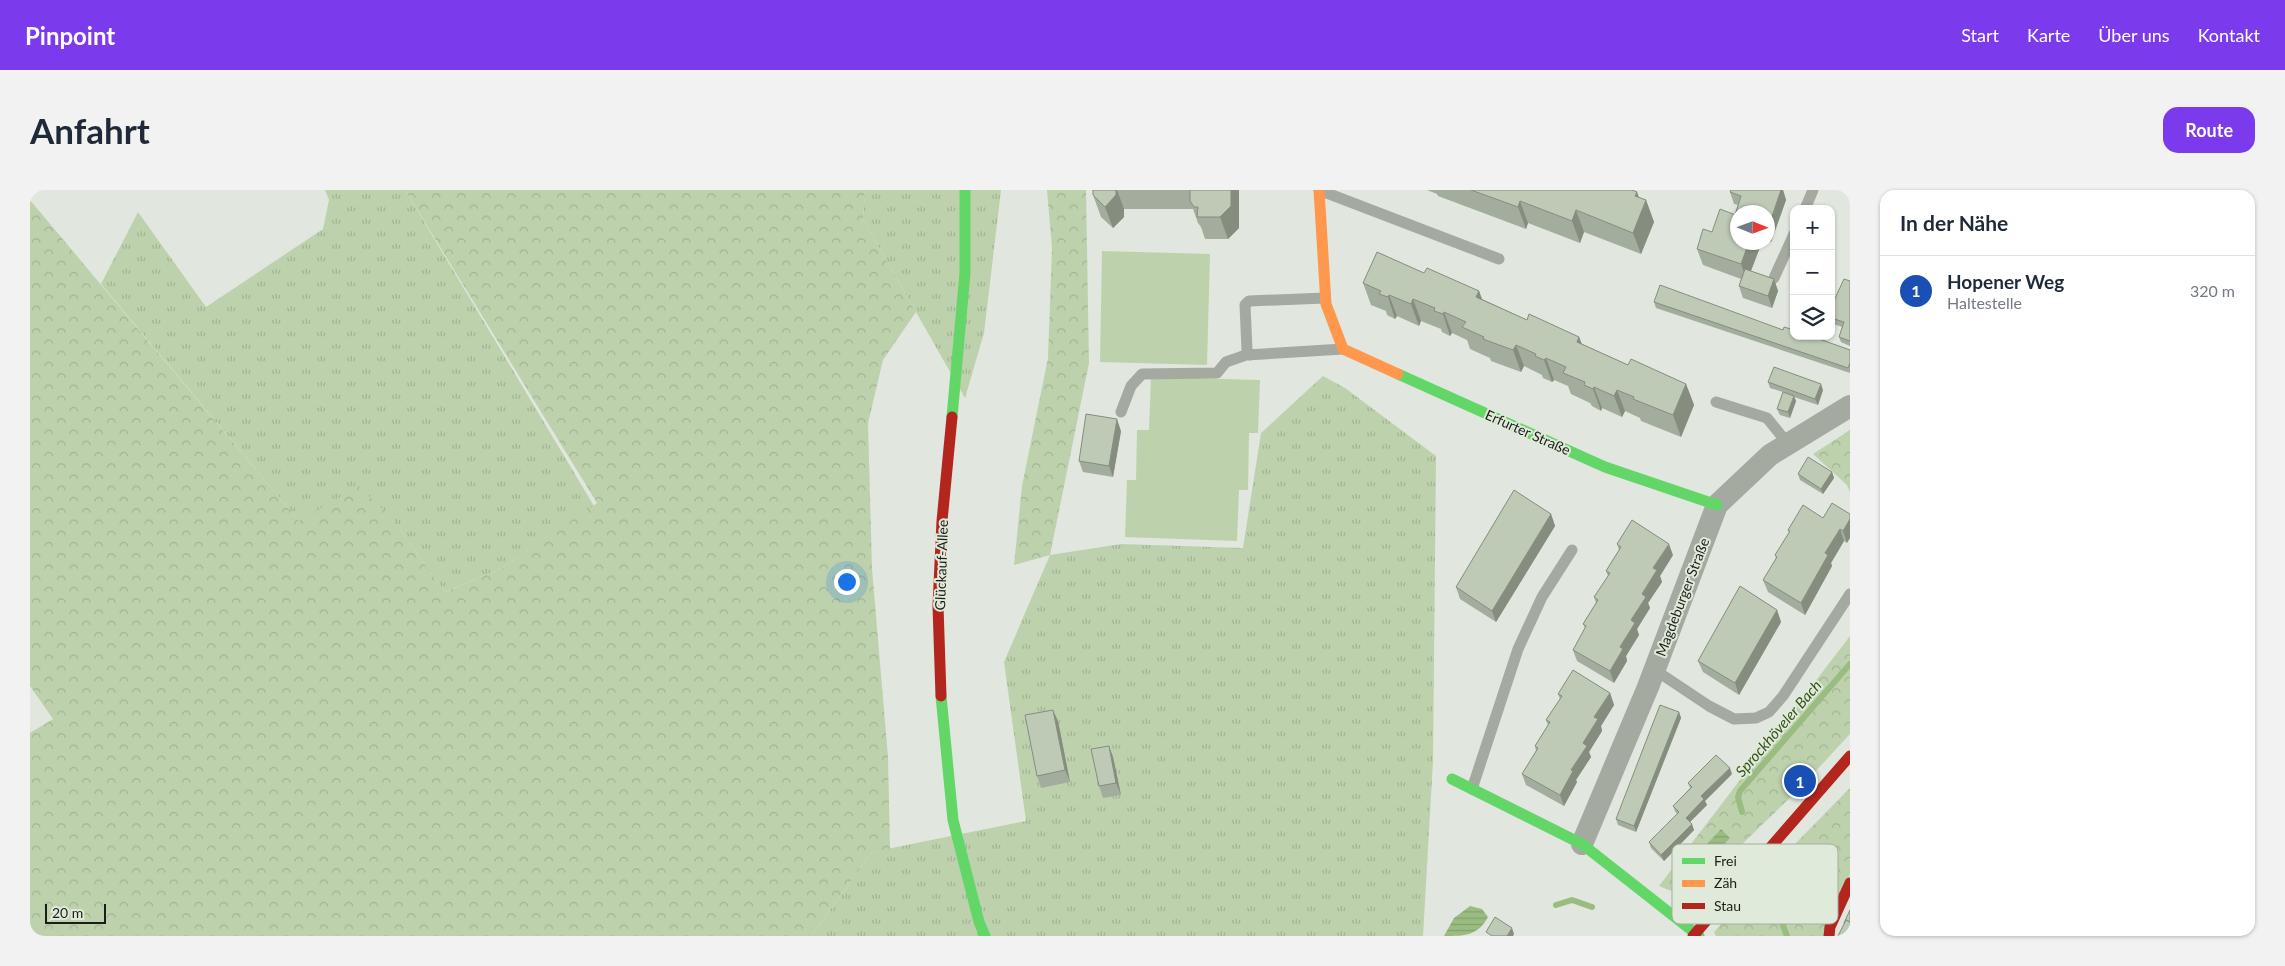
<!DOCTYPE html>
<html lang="de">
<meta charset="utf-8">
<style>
body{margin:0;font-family:Lato,sans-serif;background:#f2f2f3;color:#1f2937}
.controls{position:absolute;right:15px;top:15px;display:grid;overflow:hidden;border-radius:10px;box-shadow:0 1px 4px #0004}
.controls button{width:45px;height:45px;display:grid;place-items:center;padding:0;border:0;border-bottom:1px solid #e0e1e3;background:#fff;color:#1f2937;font:25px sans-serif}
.compass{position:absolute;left:1700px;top:15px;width:45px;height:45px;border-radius:50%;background:#fff;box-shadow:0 1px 4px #0004;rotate:91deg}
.scale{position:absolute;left:15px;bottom:12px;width:61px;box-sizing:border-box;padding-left:5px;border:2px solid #1b1e18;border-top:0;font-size:14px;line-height:18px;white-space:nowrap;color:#1b1e18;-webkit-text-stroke:4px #e0eada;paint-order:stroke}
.you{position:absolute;left:816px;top:391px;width:18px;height:18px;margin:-12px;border:4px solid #fff;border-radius:50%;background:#1a73e8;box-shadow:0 0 0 8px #1a73e833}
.badge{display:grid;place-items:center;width:32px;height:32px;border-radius:50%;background:#7c3aed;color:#fff;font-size:16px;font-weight:700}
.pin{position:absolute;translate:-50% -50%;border:2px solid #fff;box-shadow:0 1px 5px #0006}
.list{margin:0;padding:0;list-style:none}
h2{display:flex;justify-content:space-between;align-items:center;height:65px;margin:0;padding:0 20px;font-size:21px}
h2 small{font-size:16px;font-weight:400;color:#747a83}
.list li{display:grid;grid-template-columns:32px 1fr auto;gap:15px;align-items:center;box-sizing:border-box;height:70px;padding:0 20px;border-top:1px solid #e0e1e3}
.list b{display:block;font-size:19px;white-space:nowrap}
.list p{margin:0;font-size:16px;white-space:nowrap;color:#747a83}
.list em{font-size:16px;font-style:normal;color:#747a83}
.icon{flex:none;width:28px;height:28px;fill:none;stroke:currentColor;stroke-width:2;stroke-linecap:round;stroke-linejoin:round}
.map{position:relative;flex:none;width:1820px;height:746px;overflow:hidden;border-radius:15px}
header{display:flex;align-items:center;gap:30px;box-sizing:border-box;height:70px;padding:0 25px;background:#7c3aed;color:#fff}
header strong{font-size:24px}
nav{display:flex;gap:28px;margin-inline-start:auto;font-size:18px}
.intro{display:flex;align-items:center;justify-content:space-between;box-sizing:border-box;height:120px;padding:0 30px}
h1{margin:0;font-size:35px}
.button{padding:12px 22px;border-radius:15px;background:#7c3aed;color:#fff;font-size:18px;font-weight:700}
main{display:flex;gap:30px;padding:0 30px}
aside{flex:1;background:#fff;border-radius:15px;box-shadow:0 1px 4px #0004}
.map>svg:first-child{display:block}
.grass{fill:url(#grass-tufts)}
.forest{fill:url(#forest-crowns)}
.pitch{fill:#bdd2ac}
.water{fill:url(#water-rules)}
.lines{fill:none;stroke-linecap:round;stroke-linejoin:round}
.stream{stroke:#9abc80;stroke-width:6}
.lane{stroke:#a5aaa1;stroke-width:11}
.street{stroke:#a5aaa1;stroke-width:22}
.fast{stroke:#63d668;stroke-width:11}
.slow{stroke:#ff974d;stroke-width:11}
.jam{stroke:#b3261e;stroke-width:11}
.wall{fill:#a3ad9d}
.shaded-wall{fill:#858d7f}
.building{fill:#bec9b6;stroke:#858d7f}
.labels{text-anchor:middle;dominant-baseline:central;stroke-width:4;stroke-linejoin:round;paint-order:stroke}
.street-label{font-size:14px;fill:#1b1e18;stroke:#e0eada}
.water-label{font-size:15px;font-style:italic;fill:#355319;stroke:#e0eada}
.key{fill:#e0eada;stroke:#a5ada0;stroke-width:1}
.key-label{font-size:14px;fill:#1b1e18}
</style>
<header>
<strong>Pinpoint</strong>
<nav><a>Start</a><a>Karte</a><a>Über uns</a><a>Kontakt</a></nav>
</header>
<div class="intro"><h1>Anfahrt</h1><a class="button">Route</a></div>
<main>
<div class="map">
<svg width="1820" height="746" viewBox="0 0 1820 746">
<defs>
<pattern id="grass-tufts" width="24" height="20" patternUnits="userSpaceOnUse" patternTransform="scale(1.25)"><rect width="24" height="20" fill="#bdd2ac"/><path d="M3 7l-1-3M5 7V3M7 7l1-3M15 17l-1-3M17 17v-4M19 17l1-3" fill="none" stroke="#a2b493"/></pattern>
<pattern id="forest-crowns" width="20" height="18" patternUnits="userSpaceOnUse" patternTransform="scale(1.25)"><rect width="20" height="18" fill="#bdd2ac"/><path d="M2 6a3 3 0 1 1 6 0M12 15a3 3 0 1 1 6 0" fill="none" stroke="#a2b493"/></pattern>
<pattern id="water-rules" width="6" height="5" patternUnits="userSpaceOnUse" patternTransform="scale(1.25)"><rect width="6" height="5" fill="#9abc80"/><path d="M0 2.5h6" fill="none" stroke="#84a16e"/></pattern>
</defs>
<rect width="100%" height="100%" fill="#e1e6de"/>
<g class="grass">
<path d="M295 0H375L564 316 472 378 415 402 361 328 269 331 71 94 108 22 176 117 293 39 299 10Z"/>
<path d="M835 0H971L954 143 935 208 833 29Z"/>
<path d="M1293 186 1315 198 1406 266 1403 571 1393 746H781L842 662 996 631 974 472 1020 365 1091 354 1213 358 1231 243Z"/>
</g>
<g class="forest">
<path d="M375 0H835L833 29 886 122 853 170 838 233 842 379 858 567 860 659 842 662 781 746H0V543L23 529 0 496V10L269 331 329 296 361 328 415 402 472 378 567 313Z"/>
<path d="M1017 0H1056L1059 173 1020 365 984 375 992 296 1018 168 1022 58Z"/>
<path d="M1820 240V302L1817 295 1783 264Z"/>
<path d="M1820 446V544L1770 598 1674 691C1656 704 1649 705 1629 696Z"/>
<path d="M1820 598V684L1794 746H1686L1684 742 1759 660Z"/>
</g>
<g class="pitch">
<path d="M1072 61 1180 64 1177 175 1070 172Z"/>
<path d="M1121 187 1230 190 1228 243H1219L1218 300H1209L1207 351 1095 347 1097 290H1106L1107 240H1119Z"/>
</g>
<g class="water">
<path d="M1691 639 1700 648 1669 680 1661 671Z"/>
<path d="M1440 716 1452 719 1458 727C1448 746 1434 746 1414 746L1424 728Z"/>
</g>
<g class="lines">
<g class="stream">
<path d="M1712 622 1708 607 1710 601 1820 474"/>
<path d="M1526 715 1542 710 1562 717"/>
<path d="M1748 722 1757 746"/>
</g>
<g class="lane">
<path d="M1289 0 1469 69"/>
<path d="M1775 19 1783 0"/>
<path d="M1744 88 1764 44"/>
<path d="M1220 165 1217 160 1215 115 1219 111 1295 108"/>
<path d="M1686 212 1737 228 1758 254"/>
<path d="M1091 222 1101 196 1112 184 1187 183 1196 172 1216 165 1313 159"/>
<path d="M1625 480 1679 516 1704 529 1726 528 1739 522 1753 506 1820 404"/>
<path d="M1442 599 1488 459 1512 407 1542 360"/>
</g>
<path class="street" d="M1552 654 1618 497 1687 315 1740 265 1820 216"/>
<g class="fast">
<path d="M1368 184 1575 277 1687 315"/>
<path d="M922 227 935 83V0"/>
<path d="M911 506 923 630 949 732 955 746"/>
<path d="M1422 589 1552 654 1669 746"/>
</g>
<path class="slow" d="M1289 0 1296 114 1313 159 1368 184"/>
<g class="jam">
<path d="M911 506 908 416 912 331 922 227"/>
<path d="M1663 746 1820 566"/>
<path d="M1799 746 1800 737 1820 693"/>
</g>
</g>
<g class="wall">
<path d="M1063 0H1209V38L1198 49H1175L1171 37 1168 33 1163 19H1094V27L1083 38 1071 27 1063 5Z"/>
<path d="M1397 0H1602L1607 2 1609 8 1616 10 1624 32 1611 64 1554 42 1550 53 1498 33 1496 39 1408 6 1407 4Z"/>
<path d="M1701 0H1753L1756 10 1741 52 1738 51V22H1708L1732 52 1721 81 1744 89 1748 101 1742 118 1713 108 1709 96 1711 89 1673 75 1667 59 1682 42 1705 25 1708 15 1704 14 1700 2Z"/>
<path d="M1394 83 1449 101 1452 109 1497 130 1549 147 1552 154 1598 175 1656 194 1664 215 1651 247 1611 231 1610 228 1595 221 1592 227 1572 218 1571 221 1562 216 1560 213 1541 204 1538 196 1524 190 1522 192 1513 188 1512 185 1494 176 1491 182 1461 171 1460 168 1440 159 1437 150 1422 143 1420 146 1412 142 1411 139 1391 131 1389 136 1367 126 1365 129 1357 125 1356 121 1341 115 1333 93Z"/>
<path d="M1820 91V156L1811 152 1809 147 1812 137 1801 133V117Z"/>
<path d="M1624 112 1753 140 1820 160V183L1626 118Z"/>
<path d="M1738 192 1793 200 1788 215 1764 207 1766 211 1760 228 1750 225 1747 219 1753 202 1740 198Z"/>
<path d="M1091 241 1083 287 1053 282 1049 271Z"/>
<path d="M1802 282 1804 288 1793 304 1770 290 1768 284Z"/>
<path d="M1521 324 1525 336 1466 432 1430 409 1426 397Z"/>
<path d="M1820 324 1817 353 1814 351 1801 373 1802 376 1775 425 1738 402 1733 390 1746 369 1745 365 1759 343 1758 340 1793 328Z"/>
<path d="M1587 354 1643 365 1630 386 1632 392 1618 413 1620 418 1607 439 1609 445 1596 466 1597 471 1584 493 1547 471 1543 460 1555 438 1553 434 1566 413 1564 407 1578 386 1576 381 1589 360Z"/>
<path d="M1747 420 1751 432 1709 505 1673 482 1668 471Z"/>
<path d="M1580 503 1584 515 1571 536 1572 541 1559 562 1561 567 1546 590 1547 592 1534 616 1496 595 1492 584 1506 561 1505 556 1518 535 1516 530 1530 509 1528 504Z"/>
<path d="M1649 522 1651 528 1606 642 1588 635 1586 629Z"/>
<path d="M1028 531 1040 592 1011 598 1007 586Z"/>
<path d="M1079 556 1083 567 1091 605 1073 608 1069 596Z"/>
<path d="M1702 584 1675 611 1677 615 1660 632 1664 640 1634 671 1621 658 1619 652 1647 624 1645 621 1643 616 1660 598 1658 593Z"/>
</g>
<g class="shaded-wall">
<path d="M1086 0H1087L1094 19V27L1083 38 1075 17Z"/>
<path d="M1201 0H1209V38L1198 49 1190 27Z"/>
<path d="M1751 0H1753L1756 10 1741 52 1738 44V38Z"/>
<path d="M1607 2 1613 19 1616 10 1624 32 1611 64 1603 43 1605 6Z"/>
<path d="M1490 11 1498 33 1496 39 1488 17Z"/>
<path d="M1546 20 1554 42 1550 53 1542 31Z"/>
<path d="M1719 52H1732L1717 91 1711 74Z"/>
<path d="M1744 89 1748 101 1742 118 1738 106Z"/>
<path d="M1449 101 1457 123 1446 107Z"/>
<path d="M1359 105 1367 126 1365 129 1358 107Z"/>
<path d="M1383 109 1391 131 1389 136 1381 114Z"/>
<path d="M1414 122 1422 143 1420 146 1413 124Z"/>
<path d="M1549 147 1557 168 1547 152Z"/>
<path d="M1486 155 1494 176 1491 182 1483 160Z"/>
<path d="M1516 168 1524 190 1522 192 1514 170Z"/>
<path d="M1656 194 1664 215 1651 247 1643 225Z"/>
<path d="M1791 194 1793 200 1788 215 1785 209Z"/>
<path d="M1564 197 1572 218 1571 221 1563 199Z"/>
<path d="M1587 200 1595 221 1592 227 1584 206Z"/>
<path d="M1764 206 1766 211 1760 228 1758 222Z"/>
<path d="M1087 229 1091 241 1083 287 1079 276Z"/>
<path d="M1802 282 1804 288 1793 304 1791 299Z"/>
<path d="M1521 324 1525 336 1466 432 1462 421Z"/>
<path d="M1820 329V348L1817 353 1813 341Z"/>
<path d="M1810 339 1814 351 1801 373 1802 376 1775 425 1771 413 1795 363Z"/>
<path d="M1639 354 1643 365 1630 386 1632 392 1618 413 1620 418 1607 439 1609 445 1596 466 1597 471 1584 493 1580 481 1623 378Z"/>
<path d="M1747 420 1751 432 1709 505 1705 493Z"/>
<path d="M1580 503 1584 515 1571 536 1572 541 1559 562 1561 567 1546 590 1547 592 1534 616 1530 605 1564 527Z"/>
<path d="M1023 520 1028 531 1040 592 1035 580Z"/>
<path d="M1649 522 1651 528 1606 642 1604 636Z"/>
<path d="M1079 556 1083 567 1091 605 1086 593Z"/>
<path d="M1700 578 1702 584 1675 611 1677 615 1658 634 1656 628 1671 606Z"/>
<path d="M1662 634 1664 640 1634 671 1631 665Z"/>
<path d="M1482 738 1484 744 1483 746H1477Z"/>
</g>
<g class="building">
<path d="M1063 0H1086V5L1075 17 1063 5Z"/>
<path d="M1160 0H1201V16L1190 27H1167L1168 17H1164L1160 11Z"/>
<path d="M1441 0H1602L1607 2 1605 6 1616 10 1603 43 1546 20 1542 31 1490 11 1488 17Z"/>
<path d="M1701 0H1751L1738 38V22H1708V26L1705 25 1711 6 1700 2Z"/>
<path d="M1690 19 1708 26V52H1719L1711 74 1667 59 1673 39 1682 42Z"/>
<path d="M1347 62 1394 83 1397 78 1449 101 1446 107 1497 130 1499 124 1549 147 1547 152 1598 175 1601 169 1656 194 1643 225 1603 209 1604 207 1587 200 1584 206 1564 197 1563 199 1554 195 1555 192 1533 183 1536 177 1516 168 1514 170 1505 166 1506 164 1486 155 1483 160 1453 149 1454 147 1432 137 1436 132 1414 122 1413 124 1404 121 1405 118 1383 109 1381 114 1359 105 1358 107 1349 104 1351 101 1333 93Z"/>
<path d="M1715 79 1744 89 1738 106 1709 96Z"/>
<path d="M1814 89 1820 91V151L1809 147 1814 132 1801 128V117Z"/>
<path d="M1630 95 1753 140 1754 137 1764 140V146H1781L1820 160V173L1818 178 1624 112Z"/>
<path d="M1744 177 1791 194 1785 209 1738 192Z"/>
<path d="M1753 202 1764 206 1758 222 1747 219Z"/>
<path d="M1056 224 1087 229 1079 276 1049 271Z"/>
<path d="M1778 267 1802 282 1791 299 1768 284Z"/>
<path d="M1484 300 1521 324 1462 421 1426 397Z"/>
<path d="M1802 313 1820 324V329L1813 341 1810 339 1795 363 1798 365 1771 413 1733 390 1747 367 1745 365 1760 341 1758 340 1773 315 1793 328Z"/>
<path d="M1602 330 1639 354 1623 378 1627 380 1612 404 1616 407 1601 430 1605 433 1590 457 1593 459 1580 481 1543 460 1556 436 1553 434 1568 410 1564 407 1580 383 1576 381 1591 357 1587 354Z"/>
<path d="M1710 396 1747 420 1705 493 1668 471Z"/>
<path d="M1543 480 1580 503 1564 527 1568 529 1553 553 1557 556 1541 580 1543 581 1530 605 1492 584 1508 558 1505 556 1520 532 1516 530 1532 506 1528 504Z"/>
<path d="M1630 515 1649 522 1604 636 1586 629Z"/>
<path d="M1023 520 1035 580 1007 586 995 525Z"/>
<path d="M1079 556 1086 593 1069 596 1061 559Z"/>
<path d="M1686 565 1700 578 1671 606 1674 609 1656 628 1662 634 1631 665 1619 652 1649 622 1643 616 1662 597 1658 593Z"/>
<path d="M1820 720V732L1816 730 1814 733Z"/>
<path d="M1465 727 1482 738 1477 746H1462L1456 742Z"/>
<path d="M1816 730 1820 732V746H1808Z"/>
</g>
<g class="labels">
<g class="street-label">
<text transform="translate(1498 242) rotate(24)">Erfurter Straße</text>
<text transform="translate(911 375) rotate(-88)">Glückauf-Allee</text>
<text transform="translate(1652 407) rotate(-69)">Magdeburger Straße</text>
</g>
<g class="water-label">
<text transform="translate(1748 538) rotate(-49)">Sprockhöveler Bach</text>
</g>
</g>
<rect x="1642" y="654" width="166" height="80" rx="8" class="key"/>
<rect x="1652" y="668" width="23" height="6" fill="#63d668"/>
<rect x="1652" y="690" width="23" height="7" fill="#ff974d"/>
<rect x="1652" y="713" width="23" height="6" fill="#b3261e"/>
<g class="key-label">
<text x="1684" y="676">Frei</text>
<text x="1684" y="698">Zäh</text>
<text x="1684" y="721">Stau</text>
</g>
</svg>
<div class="controls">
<button>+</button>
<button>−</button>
<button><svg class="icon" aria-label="layers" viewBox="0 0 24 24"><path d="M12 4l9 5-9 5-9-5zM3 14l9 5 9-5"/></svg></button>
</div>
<svg class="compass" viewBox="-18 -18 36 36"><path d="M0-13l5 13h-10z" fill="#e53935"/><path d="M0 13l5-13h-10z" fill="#747a83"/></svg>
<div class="scale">20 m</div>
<div class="you"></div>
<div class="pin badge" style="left:1770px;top:591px;background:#1a4fb4">1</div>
</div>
<aside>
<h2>In der Nähe<small></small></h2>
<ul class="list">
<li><span class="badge" style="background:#1a4fb4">1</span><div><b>Hopener Weg</b><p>Haltestelle</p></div><em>320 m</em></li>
</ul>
</aside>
</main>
